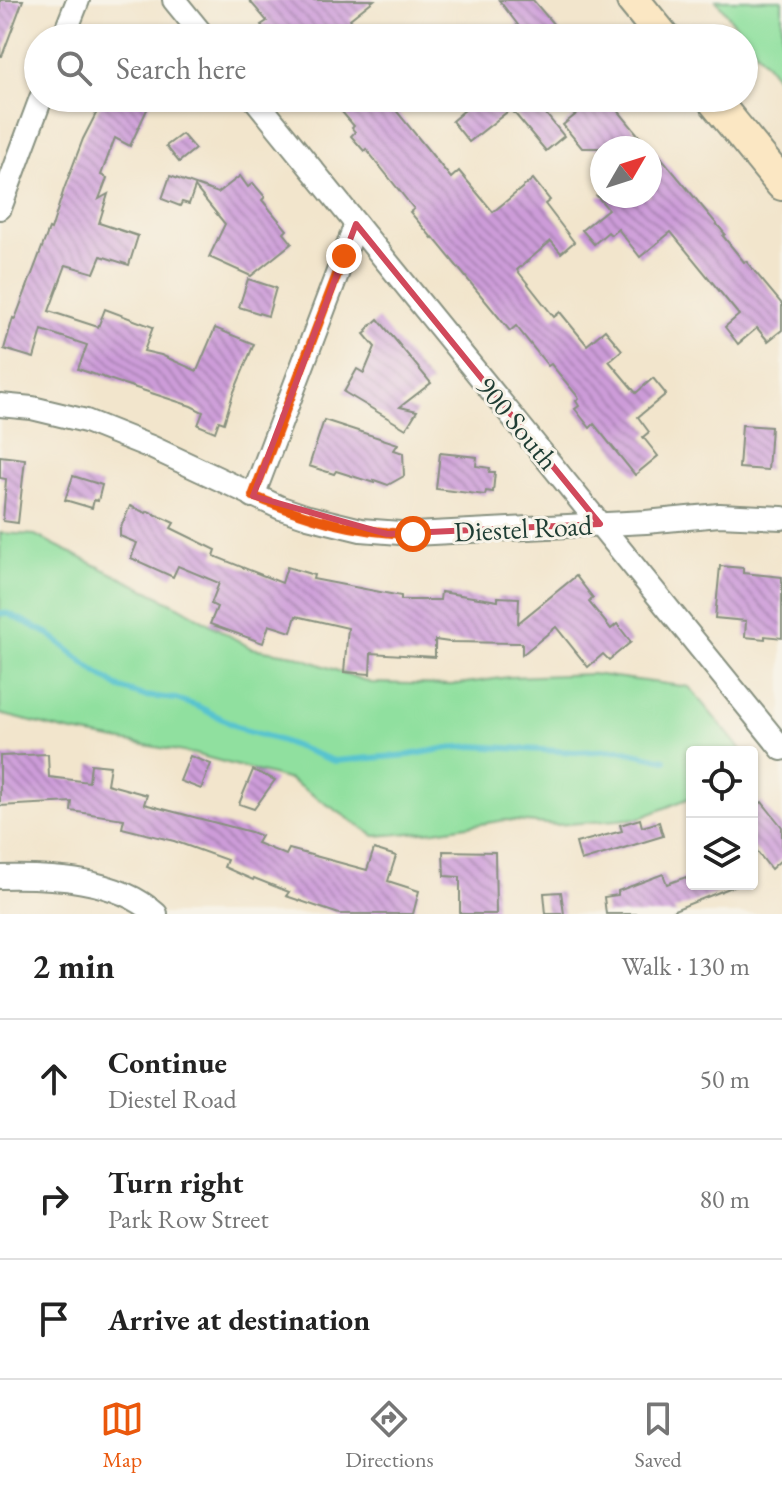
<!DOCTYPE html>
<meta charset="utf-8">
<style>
body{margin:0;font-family:"EB Garamond",serif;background:#f2f2f2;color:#222}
.controls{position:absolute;right:24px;bottom:24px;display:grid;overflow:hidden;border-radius:8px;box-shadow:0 2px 6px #0004}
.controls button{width:72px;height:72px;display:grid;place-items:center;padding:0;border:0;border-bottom:2px solid #e0e0e0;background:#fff;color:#222;font:40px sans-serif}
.compass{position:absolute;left:590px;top:136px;width:72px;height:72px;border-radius:50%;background:#fff;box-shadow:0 2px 6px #0004;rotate:51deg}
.stop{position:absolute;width:24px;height:24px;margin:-18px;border:6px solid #ea580c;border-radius:50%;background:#fff}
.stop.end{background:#ea580c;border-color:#fff;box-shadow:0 2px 8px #0008}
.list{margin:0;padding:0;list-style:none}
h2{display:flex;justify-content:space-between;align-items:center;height:104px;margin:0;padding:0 32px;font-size:34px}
h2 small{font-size:26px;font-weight:400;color:#767676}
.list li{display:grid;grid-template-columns:52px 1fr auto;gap:24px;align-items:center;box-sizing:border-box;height:120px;padding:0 32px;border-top:2px solid #e0e0e0}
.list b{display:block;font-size:30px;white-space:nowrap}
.list p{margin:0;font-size:26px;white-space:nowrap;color:#767676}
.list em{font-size:26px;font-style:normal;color:#767676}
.icon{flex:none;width:44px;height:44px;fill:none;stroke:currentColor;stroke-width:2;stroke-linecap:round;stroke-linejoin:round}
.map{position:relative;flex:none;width:782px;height:914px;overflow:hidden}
.search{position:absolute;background:#fff;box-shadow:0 2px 6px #0004;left:24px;right:24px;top:24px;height:88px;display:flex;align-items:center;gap:20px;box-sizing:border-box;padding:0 28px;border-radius:44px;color:#767676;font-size:30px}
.sheet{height:464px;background:#fff}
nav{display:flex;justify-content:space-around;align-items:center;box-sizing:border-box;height:112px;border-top:2px solid #e0e0e0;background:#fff;font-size:22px;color:#767676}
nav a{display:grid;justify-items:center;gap:4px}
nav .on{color:#ea580c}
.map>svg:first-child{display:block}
.park{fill:#90e09f;stroke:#588e6a;stroke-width:2}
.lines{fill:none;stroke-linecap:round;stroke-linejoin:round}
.stream{stroke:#56c3cf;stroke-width:6}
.building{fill:url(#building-back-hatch)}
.street-casing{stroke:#889180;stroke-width:26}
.secondary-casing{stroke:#889180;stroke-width:36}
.street{stroke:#fff;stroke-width:22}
.secondary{stroke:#fbe7c3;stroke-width:32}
.route{stroke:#ea580c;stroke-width:10}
.marked{fill:none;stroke:#d1495b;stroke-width:6;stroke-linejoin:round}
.labels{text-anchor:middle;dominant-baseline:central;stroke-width:6;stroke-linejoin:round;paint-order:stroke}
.street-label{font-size:28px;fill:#1f3d34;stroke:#f7f3e8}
</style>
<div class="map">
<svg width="782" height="914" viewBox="0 0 782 914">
<defs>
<pattern id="building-back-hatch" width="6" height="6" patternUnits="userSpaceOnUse" patternTransform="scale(2)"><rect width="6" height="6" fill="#cd9cd9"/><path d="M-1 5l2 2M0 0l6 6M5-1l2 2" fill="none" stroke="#a680b1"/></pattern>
</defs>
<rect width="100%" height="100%" fill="#f7f3e8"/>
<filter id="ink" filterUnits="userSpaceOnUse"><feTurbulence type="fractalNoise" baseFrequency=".0125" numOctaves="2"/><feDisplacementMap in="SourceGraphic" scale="16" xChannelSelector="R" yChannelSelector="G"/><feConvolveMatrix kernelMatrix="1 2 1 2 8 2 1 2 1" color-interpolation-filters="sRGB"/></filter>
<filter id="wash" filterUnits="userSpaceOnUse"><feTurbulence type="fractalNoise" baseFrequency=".006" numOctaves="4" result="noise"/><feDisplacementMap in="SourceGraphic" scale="32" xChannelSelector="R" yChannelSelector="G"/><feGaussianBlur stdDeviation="1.8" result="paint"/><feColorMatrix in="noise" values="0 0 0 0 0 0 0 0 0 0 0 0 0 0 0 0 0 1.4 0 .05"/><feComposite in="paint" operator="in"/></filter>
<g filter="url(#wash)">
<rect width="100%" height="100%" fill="#f2e5cc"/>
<g class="park">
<path d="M716 0H782V84Z"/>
<path d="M0 533 35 535 180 607 251 648 294 655 371 683 451 685 509 677 592 674 689 687 743 752H692V797L640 818 556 825 506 820 435 831 375 836 290 780 194 754 68 731 0 714Z"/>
</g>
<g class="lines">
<path class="stream" d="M0 613 9 614 49 634 93 670 120 688 144 696 176 699 197 706 244 730 276 739 334 761 409 755 448 748 473 746 575 752 620 750 665 760"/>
</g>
<g id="blocks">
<g class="building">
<path d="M0 0H23L2 56H0Z"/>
<path d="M249 0H374L350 19 365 38H272L261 25 267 21Z"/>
<path d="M499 0H533L565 38H502L518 25Z"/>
<path d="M104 98H140L150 103 130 146 115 138 101 175 107 178 99 199 108 194 99 223 138 236 129 265 101 256 94 273 66 265 49 311 98 327 105 309 153 327 144 351 161 355 197 371 215 328 254 344 233 394 224 423 219 421 215 432 198 425 203 412 191 406 78 369 87 345 42 330 34 358 4 349 13 318 15 319 49 229 51 230 64 189 83 139Z"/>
<path d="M330 98H386L451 178 459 171 493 212 533 179 550 200 545 204 574 242 561 253 551 241 517 270 554 317 560 312 587 345 605 330 622 350 609 361 636 393 653 378 666 394 638 417 649 432 643 437 658 456 635 475 594 424 590 428 575 409 579 406 576 401 579 398 551 364 548 366 516 326 510 331 433 237 432 238 410 212 414 209 366 149 364 151 351 136 355 132 352 128 354 126Z"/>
<path d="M479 98H533L564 136 546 151 511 109 469 142 452 121Z"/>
<path d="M596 98H628L616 108 649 148H582L563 125Z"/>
<path d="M182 134 195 149 179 162 166 146Z"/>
<path d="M650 144 725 234 723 236 744 262 746 261 782 304V330L768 341 757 328 738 344 725 327 739 315 671 232 640 257 618 229 611 235 608 232 594 244 582 230 608 209 597 196H650Z"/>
<path d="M170 176 218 193 240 176 248 187 253 183 265 197 262 200 287 230 284 233 292 243 251 276 209 257 225 224 195 187 189 204 182 202 180 206 162 199Z"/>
<path d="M248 279 276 288 268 316 239 307Z"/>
<path d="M378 319 431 383 400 407 417 411 406 429 344 392 357 369 364 373 375 347 364 334 367 332 366 330Z"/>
<path d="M324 420 398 444 394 450 403 453 404 476 388 485 374 480V483L336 471 334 474 309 466Z"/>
<path d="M742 425 771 427 768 470 739 468Z"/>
<path d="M440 453 477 457 476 466 490 468 489 472H495L493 492 486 491 485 495 436 489Z"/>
<path d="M0 456 25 459 18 523 3 521 6 479 0 478Z"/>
<path d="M73 476 102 485 98 501 94 500 92 508 65 500Z"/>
<path d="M130 506 146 513 148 511 174 523 171 528 216 550 214 556 282 583 287 567 314 575 313 579 401 596V600H440L441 592 498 601V597L519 598 518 623 576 576 593 598 589 602 611 629 617 624 631 642 609 660 603 654 588 667 556 627 522 655V643L449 642 435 640V657L371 653 370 674 344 672 348 628 296 616 291 632 269 625 263 643 210 624 217 607 211 604 219 583 178 566 173 577 131 558 137 543 120 536V529Z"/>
<path d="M720 566 743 568V573L782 577V638L765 636V639L745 637 746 621 715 618Z"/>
<path d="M48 754 49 777 89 782 91 764 110 766 107 784 147 795 144 804 251 832 261 836 257 843 286 855 289 849 367 870 374 849 396 856 388 881 419 891 413 914H339L286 896 289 892 254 878 253 880 224 867 227 860 174 841 122 828 124 819 71 811 72 802 0 806V756Z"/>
<path d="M190 756 211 764 201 789 180 781Z"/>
<path d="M253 770 275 780 254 809 239 804Z"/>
<path d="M762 802 782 827V859L771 869 752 845V809Z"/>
<path d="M640 819 642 827 659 822 663 836 581 861 576 843 622 831 620 825Z"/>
<path d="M443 851 495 852 496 914H460V877L444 876Z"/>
<path d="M663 874 667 884 686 877 689 884 737 885 674 910 676 914H606L604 897 618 895V891Z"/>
<path d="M561 892 564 914H546L544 893Z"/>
</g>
</g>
</g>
<g filter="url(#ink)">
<use href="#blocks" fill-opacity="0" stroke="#889180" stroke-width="2"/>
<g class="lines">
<defs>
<g id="street">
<path d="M174 0 205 38"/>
<path d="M63 38 78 0"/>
<path d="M254 98 782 749"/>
<path d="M0 208 41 98"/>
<path d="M0 405 32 408 86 421 151 447 281 508 308 517 361 530 413 534 646 522 719 515 782 518"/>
<path d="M253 496 356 224"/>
<path d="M0 877C51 876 116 878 156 914"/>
</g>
<g id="secondary">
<path d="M633 0 664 38"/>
<path d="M712 98 782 184"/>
</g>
</defs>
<use href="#street" class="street-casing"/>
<use href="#secondary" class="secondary-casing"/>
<use href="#street" class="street"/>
<use href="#secondary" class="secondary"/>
</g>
</g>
<g class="lines" filter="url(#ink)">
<path class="route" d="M344 256 253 496C306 518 356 533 413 534"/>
</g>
<path class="marked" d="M356 224 600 524 387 534 253 496Z"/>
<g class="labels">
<g class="street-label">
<text transform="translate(518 423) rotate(51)">900 South</text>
<text transform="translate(523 528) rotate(-3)">Diestel Road</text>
</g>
</g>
</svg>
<div class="controls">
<button><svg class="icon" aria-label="locate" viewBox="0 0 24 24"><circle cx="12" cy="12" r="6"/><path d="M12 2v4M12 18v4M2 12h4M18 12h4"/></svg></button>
<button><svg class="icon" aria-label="layers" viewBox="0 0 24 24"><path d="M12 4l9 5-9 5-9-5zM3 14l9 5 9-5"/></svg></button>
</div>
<svg class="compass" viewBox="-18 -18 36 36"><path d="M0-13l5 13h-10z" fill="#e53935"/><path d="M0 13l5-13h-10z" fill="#767676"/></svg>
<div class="stop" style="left:413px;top:534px"></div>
<div class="stop end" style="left:344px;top:256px"></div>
<div class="search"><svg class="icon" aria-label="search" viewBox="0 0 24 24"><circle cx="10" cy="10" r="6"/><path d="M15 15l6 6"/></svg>Search here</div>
</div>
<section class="sheet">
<h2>2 min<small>Walk · 130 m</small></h2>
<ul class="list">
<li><svg class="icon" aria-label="ahead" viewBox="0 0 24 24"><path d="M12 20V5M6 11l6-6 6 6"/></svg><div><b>Continue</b><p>Diestel Road</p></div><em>50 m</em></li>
<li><svg class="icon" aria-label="right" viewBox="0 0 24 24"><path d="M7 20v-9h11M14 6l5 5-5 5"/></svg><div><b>Turn right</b><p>Park Row Street</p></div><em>80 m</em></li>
<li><svg class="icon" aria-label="arrive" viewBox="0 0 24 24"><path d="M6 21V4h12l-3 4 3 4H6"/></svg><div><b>Arrive at destination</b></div></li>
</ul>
</section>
<nav>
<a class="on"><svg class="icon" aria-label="map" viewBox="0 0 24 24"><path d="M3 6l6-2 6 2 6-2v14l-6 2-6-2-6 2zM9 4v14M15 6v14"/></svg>Map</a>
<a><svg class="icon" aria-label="directions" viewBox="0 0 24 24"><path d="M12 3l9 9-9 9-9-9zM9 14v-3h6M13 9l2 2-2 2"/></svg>Directions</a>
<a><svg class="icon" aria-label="saved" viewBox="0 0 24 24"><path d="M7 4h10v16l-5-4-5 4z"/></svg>Saved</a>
</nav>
